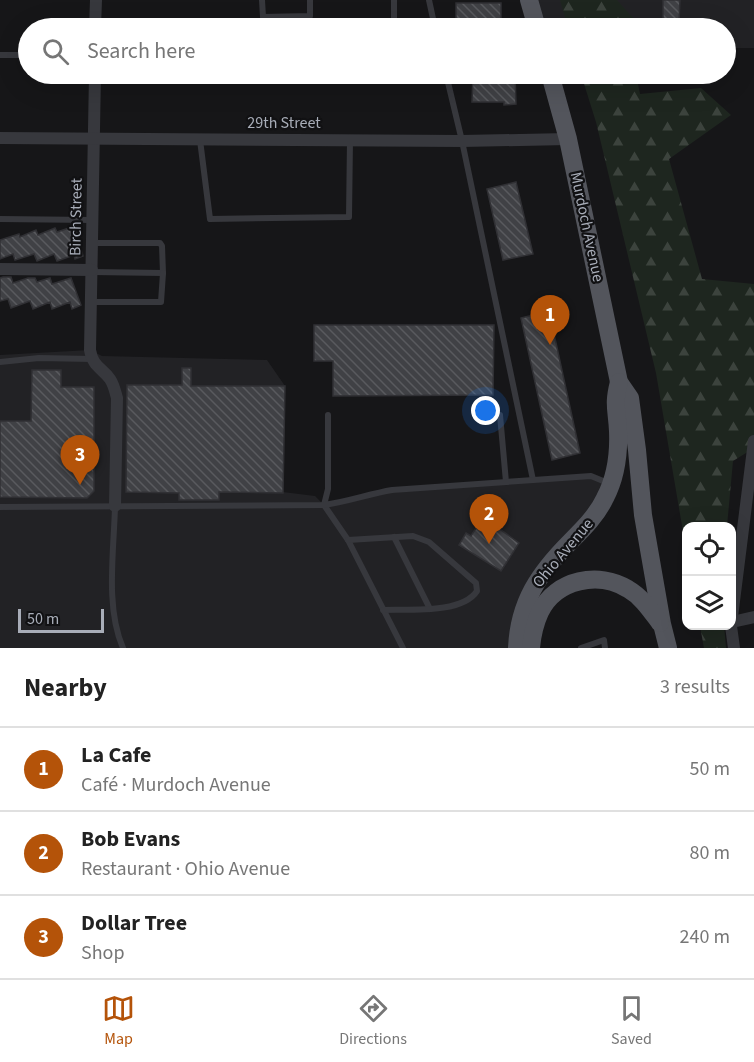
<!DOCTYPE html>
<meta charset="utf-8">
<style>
body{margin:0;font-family:"Source Sans 3",sans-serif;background:#f6f6f6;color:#222}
.controls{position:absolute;right:18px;bottom:18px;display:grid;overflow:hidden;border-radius:12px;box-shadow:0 6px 24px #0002}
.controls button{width:54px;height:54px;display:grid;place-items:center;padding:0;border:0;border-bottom:2px solid #e0e0e0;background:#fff;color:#222;font:30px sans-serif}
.scale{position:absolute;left:18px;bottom:15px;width:86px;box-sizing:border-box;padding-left:6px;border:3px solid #a8adb8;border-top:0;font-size:16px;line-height:21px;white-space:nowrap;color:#a8adb8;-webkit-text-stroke:4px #111113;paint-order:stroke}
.you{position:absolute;left:486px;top:411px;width:21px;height:21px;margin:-15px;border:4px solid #fff;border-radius:50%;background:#1a73e8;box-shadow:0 0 0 9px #1a73e833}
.badge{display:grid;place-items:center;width:39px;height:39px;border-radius:50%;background:#b45309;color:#fff;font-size:20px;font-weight:700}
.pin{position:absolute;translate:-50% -50px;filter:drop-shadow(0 2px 3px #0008)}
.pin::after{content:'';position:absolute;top:32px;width:21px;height:18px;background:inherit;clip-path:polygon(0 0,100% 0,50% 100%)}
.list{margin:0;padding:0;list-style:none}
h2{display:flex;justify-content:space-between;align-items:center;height:78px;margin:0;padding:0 24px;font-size:26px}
h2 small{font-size:20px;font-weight:400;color:#767676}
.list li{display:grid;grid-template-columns:39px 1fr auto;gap:18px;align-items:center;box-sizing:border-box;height:84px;padding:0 24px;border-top:2px solid #e0e0e0}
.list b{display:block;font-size:22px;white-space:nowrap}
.list p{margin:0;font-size:20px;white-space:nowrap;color:#767676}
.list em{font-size:20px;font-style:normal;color:#767676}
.icon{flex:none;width:33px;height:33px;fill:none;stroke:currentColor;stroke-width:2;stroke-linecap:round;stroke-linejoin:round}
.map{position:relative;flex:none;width:754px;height:648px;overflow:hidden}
.search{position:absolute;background:#fff;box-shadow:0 6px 24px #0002;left:18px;right:18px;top:18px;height:66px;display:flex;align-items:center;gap:15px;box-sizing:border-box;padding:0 21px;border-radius:33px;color:#767676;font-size:22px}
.sheet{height:330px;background:#fff}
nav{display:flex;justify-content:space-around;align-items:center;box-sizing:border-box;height:84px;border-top:2px solid #e0e0e0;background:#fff;font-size:16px;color:#767676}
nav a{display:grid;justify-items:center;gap:3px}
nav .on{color:#b45309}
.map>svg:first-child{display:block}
.built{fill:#222225}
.forest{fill:url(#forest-firs)}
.building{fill:url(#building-back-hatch);stroke:#303034;stroke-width:1.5}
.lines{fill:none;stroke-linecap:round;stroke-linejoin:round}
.lane{stroke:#37383d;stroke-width:6}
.street{stroke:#37383d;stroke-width:12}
.primary{stroke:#53555c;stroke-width:18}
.labels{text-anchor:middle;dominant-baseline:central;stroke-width:4.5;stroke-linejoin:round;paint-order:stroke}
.street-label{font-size:16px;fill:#a8adb8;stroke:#111113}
</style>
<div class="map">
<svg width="754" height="648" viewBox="0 0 754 648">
<defs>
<pattern id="forest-firs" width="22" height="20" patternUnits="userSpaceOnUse" patternTransform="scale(1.5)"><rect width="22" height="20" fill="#1e261f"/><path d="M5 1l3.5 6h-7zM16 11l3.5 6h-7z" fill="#3c433d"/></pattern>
<pattern id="building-back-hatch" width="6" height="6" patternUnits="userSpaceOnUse" patternTransform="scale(1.5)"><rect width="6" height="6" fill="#404145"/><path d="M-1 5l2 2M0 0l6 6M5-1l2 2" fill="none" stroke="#595a5e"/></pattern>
</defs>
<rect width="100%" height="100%" fill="#161618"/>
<g class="built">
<path d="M529 0H754V48H726V28H537Z"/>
<path d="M90 350 102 356 267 360 285 386 283 492 315 496 324 505 364 495 591 476 611 484 550 563 517 648H0V355Z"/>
</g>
<g class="forest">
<path d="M560 0H617L642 28H568Z"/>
<path d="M581 74H636L640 94 701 88 731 115 669 159 702 279 754 284V448L733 461 727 526H686V549L656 373 596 122Z"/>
<path d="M700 626H724L726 648H704Z"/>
</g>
<g class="building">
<path d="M663 0H680L679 23 663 22Z"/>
<rect x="456" y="3" width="45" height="25"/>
<path d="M473 74H515L516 104 504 105V102H472Z"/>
<path d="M516 182 533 254 503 260 487 189Z"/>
<path d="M75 226 83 256 75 259 74 255 57 261 54 254 37 261 34 254 15 260 13 254 0 259V240L19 234 20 237 36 230 38 235 55 228 57 232Z"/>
<path d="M3 277H11L13 283 28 278H35L37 282 50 278 52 284 71 278 81 305 72 309 70 302 52 309 50 302 33 309 30 301 11 308 8 299 0 301V278Z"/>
<path d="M549 311 580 453 552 460 521 318Z"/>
<path d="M314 325H494L493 395 333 396V361H314Z"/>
<path d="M182 368H191V386H285L283 493 219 492V500H179V493L126 492 127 385H182Z"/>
<path d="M32 370H61V387H94V491L87 498 0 497V421H31Z"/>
<path d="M483 517 519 543 501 571 459 545 466 533 471 536Z"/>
</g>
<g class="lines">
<g class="lane">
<path d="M262 0 263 17 310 16V0"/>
<path d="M394 0V28"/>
<path d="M429 0 435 28"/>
<path d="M0 55H28"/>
<path d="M446 74 462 141 533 480"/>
<path d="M200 140 210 219 349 217 350 140"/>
<path d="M0 219 92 220"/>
<path d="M92 272 163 273 162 246 160 243H92"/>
<path d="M91 302H161L163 273"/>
<path d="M0 362 39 358 92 359"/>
<path d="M328 415V489L324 505 348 540 403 648"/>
<path d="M500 415 506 482"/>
<path d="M115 506C114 551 105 607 123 648"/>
<path d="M0 507 324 505C347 502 369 494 392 490L591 476 608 483"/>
<path d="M394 537 430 609"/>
<path d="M348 540 413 536 429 542 476 583 477 591C462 614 409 609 383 610"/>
<path d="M581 648 604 640 605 648"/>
</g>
<g class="street">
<path d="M95 28 96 0"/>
<path d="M95 74 90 350C93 367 101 367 110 379 114 385 115 391 117 398L115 506"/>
<path d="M0 138 462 141 568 139"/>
<path d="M0 269 92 270"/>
<path d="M732 617 754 441"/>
<path d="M732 622 754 617"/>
<path d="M731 626 734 648"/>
</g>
<g class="primary">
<path d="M529 0 537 28"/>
<path d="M550 74 568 139 619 382 630 398 637 450 643 515 662 624 668 648"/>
<path d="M517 648C519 602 539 573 571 541 584 528 597 515 605 498 616 477 619 454 618 431 617 409 613 405 619 382"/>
<path d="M531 648C532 636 535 623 540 612 556 579 599 571 628 589 642 597 651 611 660 623"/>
</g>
</g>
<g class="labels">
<g class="street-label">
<text x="284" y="123">29th Street</text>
<text transform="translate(76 217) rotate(-89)">Birch Street</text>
<text transform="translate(587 227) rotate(78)">Murdoch Avenue</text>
<text transform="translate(563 553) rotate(-50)">Ohio Avenue</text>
</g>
</g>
</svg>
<div class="controls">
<button><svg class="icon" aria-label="locate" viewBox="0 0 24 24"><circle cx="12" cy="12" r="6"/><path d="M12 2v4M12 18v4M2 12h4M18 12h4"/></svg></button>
<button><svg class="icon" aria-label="layers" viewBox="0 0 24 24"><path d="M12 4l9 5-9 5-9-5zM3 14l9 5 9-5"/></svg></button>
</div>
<div class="scale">50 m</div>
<div class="you"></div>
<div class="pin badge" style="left:550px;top:345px">1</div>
<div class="pin badge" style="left:489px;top:544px">2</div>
<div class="pin badge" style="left:80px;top:485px">3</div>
<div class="search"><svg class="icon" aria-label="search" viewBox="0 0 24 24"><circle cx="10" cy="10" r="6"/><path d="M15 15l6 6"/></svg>Search here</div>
</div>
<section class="sheet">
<h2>Nearby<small>3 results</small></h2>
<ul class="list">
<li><span class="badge">1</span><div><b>La Cafe</b><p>Café · Murdoch Avenue</p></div><em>50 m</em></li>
<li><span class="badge">2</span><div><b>Bob Evans</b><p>Restaurant · Ohio Avenue</p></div><em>80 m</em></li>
<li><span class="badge">3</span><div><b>Dollar Tree</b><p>Shop</p></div><em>240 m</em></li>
</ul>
</section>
<nav>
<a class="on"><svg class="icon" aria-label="map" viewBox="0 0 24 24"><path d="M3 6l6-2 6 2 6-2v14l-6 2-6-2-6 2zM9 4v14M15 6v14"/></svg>Map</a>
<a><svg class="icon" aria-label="directions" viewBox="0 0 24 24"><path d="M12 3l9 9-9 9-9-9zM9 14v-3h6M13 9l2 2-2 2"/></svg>Directions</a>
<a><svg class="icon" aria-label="saved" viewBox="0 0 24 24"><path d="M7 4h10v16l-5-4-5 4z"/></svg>Saved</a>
</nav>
